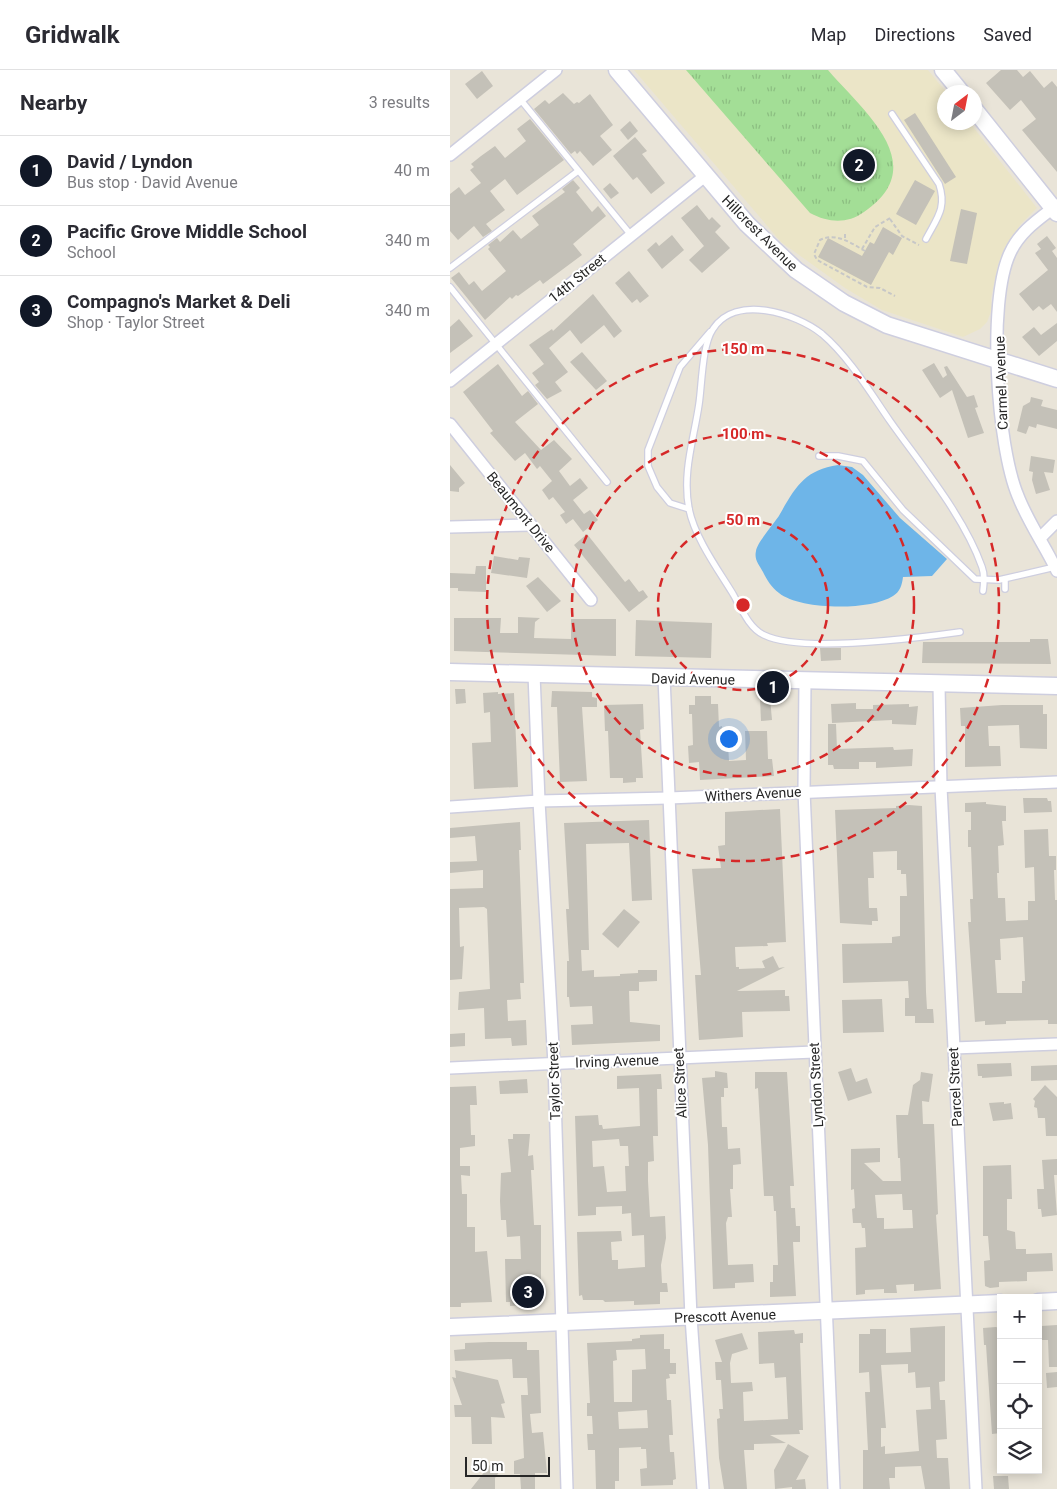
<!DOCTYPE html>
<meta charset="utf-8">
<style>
body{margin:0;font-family:Roboto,sans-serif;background:#f2f2f3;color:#2b2b33}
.controls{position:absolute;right:15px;bottom:15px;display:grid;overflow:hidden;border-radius:0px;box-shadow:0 2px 12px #0003}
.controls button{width:45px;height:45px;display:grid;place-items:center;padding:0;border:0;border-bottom:1px solid #e1e1e2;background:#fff;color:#2b2b33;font:25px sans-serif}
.compass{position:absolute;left:487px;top:15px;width:45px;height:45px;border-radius:50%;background:#fff;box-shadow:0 2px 12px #0003;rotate:32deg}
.scale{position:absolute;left:15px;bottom:12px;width:85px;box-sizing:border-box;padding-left:5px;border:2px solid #272727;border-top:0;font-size:14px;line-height:18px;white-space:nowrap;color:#272727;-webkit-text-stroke:4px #fff;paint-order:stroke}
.you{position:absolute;left:278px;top:668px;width:18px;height:18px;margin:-12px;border:4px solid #fff;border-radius:50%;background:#1a73e8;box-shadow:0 0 0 8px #1a73e833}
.badge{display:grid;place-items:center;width:32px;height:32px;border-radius:50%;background:#111827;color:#fff;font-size:16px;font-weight:700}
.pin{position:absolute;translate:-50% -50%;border:2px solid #fff;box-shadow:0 1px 5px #0006}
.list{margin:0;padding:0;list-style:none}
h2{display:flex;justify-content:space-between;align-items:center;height:65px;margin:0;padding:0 20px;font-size:21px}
h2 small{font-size:16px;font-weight:400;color:#7c7c81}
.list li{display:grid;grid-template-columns:32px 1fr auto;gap:15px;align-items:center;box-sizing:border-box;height:70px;padding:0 20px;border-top:1px solid #e1e1e2}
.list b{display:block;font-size:19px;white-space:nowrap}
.list p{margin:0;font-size:16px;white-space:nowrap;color:#7c7c81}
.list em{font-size:16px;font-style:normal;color:#7c7c81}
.icon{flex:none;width:28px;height:28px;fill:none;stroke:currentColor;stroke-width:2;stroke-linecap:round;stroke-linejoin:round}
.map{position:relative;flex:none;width:607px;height:1419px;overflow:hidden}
header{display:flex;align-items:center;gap:30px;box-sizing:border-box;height:70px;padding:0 25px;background:#fff;border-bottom:1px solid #e1e1e2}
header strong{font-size:24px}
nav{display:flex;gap:28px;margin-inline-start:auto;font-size:18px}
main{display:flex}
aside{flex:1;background:#fff}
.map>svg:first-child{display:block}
.education{fill:#ebe5c7}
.grass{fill:url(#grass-tufts)}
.water{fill:#6eb5e8}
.building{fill:#c4c1b8;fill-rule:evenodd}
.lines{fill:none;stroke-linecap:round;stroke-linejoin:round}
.lane-casing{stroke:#cecedf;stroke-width:8}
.street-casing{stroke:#cecedf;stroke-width:14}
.secondary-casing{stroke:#cecedf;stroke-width:19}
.path{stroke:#c7c7c7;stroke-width:2;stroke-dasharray:4 2.5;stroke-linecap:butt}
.lane{stroke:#fff;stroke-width:5.5}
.street{stroke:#fff;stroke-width:11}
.secondary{stroke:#fff;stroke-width:16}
.ring{fill:none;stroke:#d62828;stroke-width:2.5;stroke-dasharray:9 6}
.labels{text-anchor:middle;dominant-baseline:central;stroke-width:4;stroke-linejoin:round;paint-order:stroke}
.street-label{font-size:14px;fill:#272727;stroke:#fff}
.centre{fill:#d62828;stroke:#fff;stroke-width:2.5}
.ring-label{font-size:15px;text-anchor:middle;font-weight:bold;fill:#d62828;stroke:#fff;stroke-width:4;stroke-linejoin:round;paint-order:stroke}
</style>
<header>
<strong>Gridwalk</strong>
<nav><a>Map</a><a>Directions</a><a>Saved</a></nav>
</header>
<main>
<aside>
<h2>Nearby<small>3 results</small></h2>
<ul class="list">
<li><span class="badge">1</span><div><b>David / Lyndon</b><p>Bus stop · David Avenue</p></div><em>40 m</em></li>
<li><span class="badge">2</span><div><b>Pacific Grove Middle School</b><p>School</p></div><em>340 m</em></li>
<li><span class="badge">3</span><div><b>Compagno's Market &amp; Deli</b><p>Shop · Taylor Street</p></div><em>340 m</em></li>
</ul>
</aside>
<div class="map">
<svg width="607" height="1419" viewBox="0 0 607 1419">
<defs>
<pattern id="grass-tufts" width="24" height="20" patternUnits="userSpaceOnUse" patternTransform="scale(1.25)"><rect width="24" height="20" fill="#a3de96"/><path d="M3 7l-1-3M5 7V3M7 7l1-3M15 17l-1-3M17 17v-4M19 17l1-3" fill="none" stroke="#8cbe81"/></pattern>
</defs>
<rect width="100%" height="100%" fill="#e9e4d8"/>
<path class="education" d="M184 0H478L496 22 494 52 520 53 587 138 571 154 555 177 548 195 541 228 542 239 537 252 530 259 513 267 432 240 395 218 331 172Z"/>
<path class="grass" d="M236 0H378C413 41 483 95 414 142 397 154 379 153 360 143Z"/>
<path class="water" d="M388 395 402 397 413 405 450 448 497 489 482 506 453 507C452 515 450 522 443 526 420 541 350 540 329 523 321 517 317 510 313 502 309 494 304 490 306 481 307 472 325 453 330 444 346 416 355 400 388 395Z"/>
<g class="building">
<path d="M551 0H567L573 7 580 1 594 18 602 11 607 17V102L572 60 586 49 571 30 560 40 536 13Z"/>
<path d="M32 1 43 16 27 29 15 14Z"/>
<path d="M113 23 124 34 127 32 129 33 140 24 163 55 150 66 162 80 143 96 130 81 127 84 125 81 121 84 84 39 95 30 99 34Z"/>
<path d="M465 43 506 107 495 114 454 50Z"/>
<path d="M80 49 114 90 67 125 55 109 40 121 55 140 36 154 42 161 33 167 24 156 8 170 0 161V124L9 117 15 125 31 113 20 100 24 97 21 94 31 86 45 76 55 88 76 71 67 59Z"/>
<path d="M180 51 188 61 178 70 170 60Z"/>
<path d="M185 67 197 81 192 84 215 113 201 124 187 107 183 110 163 86Z"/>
<path d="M123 110 130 118 126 122 142 142 148 136 156 146 123 174 132 185 93 214 90 210 68 226 66 225 62 229 60 227 35 250 1 208 9 202 19 215 24 211 32 221 56 201 38 179 40 177 38 175 47 168 50 172 63 160 71 169 89 155 82 146 115 122 112 119Z"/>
<path d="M465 110 485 121 466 155 446 144Z"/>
<path d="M160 113 169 123 161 129 153 119Z"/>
<path d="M247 135 259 150 262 147 271 156 265 162 280 178 252 203 239 190 254 176 231 148Z"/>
<path d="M511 139 527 143 517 194 500 191Z"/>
<path d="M433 157 452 168 443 185 439 182 421 215 368 187 378 168 412 186 420 172 424 174Z"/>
<path d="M222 165 234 180 212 199 197 180 206 172 209 176Z"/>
<path d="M597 166 606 178 602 181 607 188V242L601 234 593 240 589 236 583 241 569 224 598 200 585 183 591 179 587 174Z"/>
<path d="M179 201 199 226 190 233 187 229 182 233 165 213Z"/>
<path d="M143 224 172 261 164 268 154 255 131 274 120 260 99 278 118 302 105 312 112 321 97 329 85 315 89 312 82 303 94 294 79 275 102 259 103 261Z"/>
<path d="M9 249 23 266 0 283V257Z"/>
<path d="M607 253V271L589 286 572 267 584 257 591 265Z"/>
<path d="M132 282 157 311 146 320 120 292Z"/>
<path d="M484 293 493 308 497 305 494 297 497 296 517 327 524 325 528 337 525 338 534 363 518 368 502 320 490 328 472 300Z"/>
<path d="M48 294 72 326 78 321 88 334 65 352 91 380 104 370 122 389 109 401 120 416 130 408 138 418 123 430 134 444 140 440 148 450 133 462 123 449 116 454 110 445 115 442 103 427 99 430 92 420 102 411 90 396 87 399 75 383 65 391 40 363 43 361 13 322Z"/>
<path d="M581 327 593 330 591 336 607 340V359L587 354 586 358 579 356 576 364 567 361 573 336 580 332Z"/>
<path d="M581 386 605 390 603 403 594 402 600 420 586 424 582 410 583 402 579 401Z"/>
<path d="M0 395 15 413 9 418V422L0 421Z"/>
<path d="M137 464 175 512 179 509 189 522 193 520 198 527 179 542 124 475Z"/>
<path d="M44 486 68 490 69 487 80 488 77 508 41 503Z"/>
<path d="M26 496H36V522L8 521V518H0V503L25 504Z"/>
<path d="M88 507 111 531 97 542 76 516Z"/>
<path d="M68 547 90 548 85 552 84 568 121 569V549H166V586L4 581V548H51L50 563H68Z"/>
<path d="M186 550 262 553 261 588 185 586Z"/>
<path d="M580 569H598L601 594 472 593 473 572H580Z"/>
<path d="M370 578H391V590L371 591Z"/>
<path d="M5 619H15L16 633 6 634Z"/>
<path d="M102 621 142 622V627L147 628V637H132L137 711 110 712 107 637H101Z"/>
<path d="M48 622V624L64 623 68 717 24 719 22 673 41 672 40 642 34 643 33 623Z"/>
<path d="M245 626H261V634H268L269 657 272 656 273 674H278L279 691 296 690 295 661H317L318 689H322L324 706 250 710 249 692 239 693 238 676 243 675 242 644H239V635H245Z"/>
<path d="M320 628 322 650 311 651 310 629Z"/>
<path d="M406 633V639H423V635L459 634V637L468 636 466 655 442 654V650L382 653 381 634Z"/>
<path d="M193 634 194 659 190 660 193 708H186V712L173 713V708H160L158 661H155L154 635Z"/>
<path d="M552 635H593V644H597V679L570 678 569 655 538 656 539 676H550L551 696 515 697V656H511L510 638Z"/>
<path d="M378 654H386L387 679 443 677 444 680 463 679 462 696 426 698V692H409V699H384L383 695H378Z"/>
<path d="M573 728H597L598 731H601L602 742 574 743Z"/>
<path d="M536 732V734L556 736V751H552L554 775 548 776 549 803H547L548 828H555L556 851 578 850V831H585L584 797 575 798 574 760 598 759 599 786H606V800H604L605 830H607V954H598V950L556 951V954L535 955V951L525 952 518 852H521L520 829H523L521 777H518V760H521V742H515V733ZM573 867 575 911H572V923H547L545 890H551L550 869Z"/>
<path d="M459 735 472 736 476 922 477 939H483L484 953H465V946H455V928H459L458 911 393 913 392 874 442 873V867L450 866V826H457L456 804H451V800H447V781L423 782 424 808H418L419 838H427L428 851H422V855L390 853 385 740 446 738V736Z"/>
<path d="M330 739 336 872 317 873 318 876 285 877 286 897H289V899L315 898 312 891 323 886 329 898 335 897 287 921 335 920V926H339L340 941 292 942 293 967 249 970 245 905H251L242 799 271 798 268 776 275 775V742Z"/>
<path d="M199 750 202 830 182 831 179 773 136 774 139 880H131L132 901 144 900V907L170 906V904L188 903V900H207V911L189 912V921H179L180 952 210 955V971L122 975 121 955 143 954 142 936 120 937 119 927H117V891H119L116 839H119L114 753Z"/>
<path d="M70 752 71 780H69L74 913H70L71 929 57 930 58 951 76 950 77 975 62 976 61 968 35 969 34 938 8 940 9 922 40 919 37 839 34 837 9 838 10 877 14 876 12 909 0 910V819L33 818V800L0 803V792L27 791 25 766 0 768V758Z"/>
<path d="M174 839 190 852 168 878 152 864Z"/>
<path d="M432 929 434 962 393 963 392 930Z"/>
<path d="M15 963V976L0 977V964Z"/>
<path d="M561 993 562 1006 532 1008V1006H528L527 994Z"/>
<path d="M607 995V1010L581 1011V996Z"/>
<path d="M401 998 406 1012 417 1008 422 1023 398 1031 388 1002Z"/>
<path d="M265 1001 277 1003 278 1018H274V1027H271L272 1057H277L278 1079 290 1078 291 1094 283 1095V1119H280L282 1147H278L276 1153 278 1195 303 1194 304 1212 285 1213V1218L263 1219 258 1075 252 1008 265 1007Z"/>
<path d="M305 1002H337L344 1116H340L341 1138H345L346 1156H350V1172H343L346 1226 320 1227V1212H323V1195H328L326 1141H324L323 1126H314L308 1018 305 1019Z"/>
<path d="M471 1002 483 1004 479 1032 472 1031 473 1054H484L488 1144 486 1145 491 1219 464 1221V1214L446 1215 447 1223H434V1219L415 1220V1224L406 1225 405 1178 416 1177 415 1158H412L411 1153H403L402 1139 405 1138 404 1119 401 1120V1079L430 1078V1092L414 1093 433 1111H451L450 1088H448L446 1045H458L463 1015 470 1010ZM452 1124 453 1140H462L463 1158 434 1159V1148H427L425 1125Z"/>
<path d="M211 1004 212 1019H207L208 1066H203L204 1091 198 1092V1111L200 1147 215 1146 216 1168 211 1195 212 1213H217L218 1222H210V1234L184 1235V1231L155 1232 153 1230H133L132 1225 129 1226 127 1162 171 1161 172 1171 161 1172 162 1190H168V1199L195 1197 194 1165 182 1166 181 1143 172 1144V1136L146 1137V1145L128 1146 125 1046 148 1045 149 1055H152L153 1059 190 1056 189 1018 167 1019V1006ZM169 1069 170 1076H178L179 1096H175L176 1121 157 1122 154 1096 143 1097 142 1071Z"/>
<path d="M77 1009 78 1023 50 1024 49 1011Z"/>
<path d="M595 1015 607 1027V1066H596L595 1048H588L587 1038 584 1037 585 1031 583 1029Z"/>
<path d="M26 1016 27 1035H20L21 1065H25V1076L10 1078V1096H20V1106L11 1105 12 1124H17V1157H25V1182L37 1181 42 1232 11 1233V1237H0V1017Z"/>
<path d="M554 1032V1034L561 1033 563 1049 543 1051 539 1033Z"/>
<path d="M63 1064H80L78 1086 83 1085 84 1100H81L84 1155H91V1234L60 1236V1232H56L55 1189H71L70 1166 57 1167 56 1150H51L50 1131 51 1103 61 1102 58 1069H63Z"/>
<path d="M607 1089V1105H604L607 1145 592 1147 591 1139H588L587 1119H594L592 1090Z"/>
<path d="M561 1095 562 1129H557V1160L565 1162 566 1179H576V1184L602 1183 603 1201 577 1202V1211L549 1212V1217L540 1218 535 1216 534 1191 540 1190 538 1166H533V1096Z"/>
<path d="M607 1255V1297H599L598 1270H592L591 1256Z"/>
<path d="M495 1256V1311L489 1312 490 1330H495L497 1369 486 1370 487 1388H498L500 1419H475L471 1396 445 1397V1408H439L440 1419H413V1380H418L415 1322H420L419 1302 409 1303V1264H420V1259H436V1283L461 1282 460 1258ZM458 1294V1303L465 1302 466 1318 480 1317 481 1339 466 1340 469 1381 435 1384V1376L431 1377V1358H436L431 1295Z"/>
<path d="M546 1257 551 1259V1363L542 1364 536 1275H534L533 1258Z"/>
<path d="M344 1260 345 1264 353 1263V1273H350L353 1360H349L350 1364 320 1365 336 1373 304 1374V1380H294L297 1419H274L269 1388 267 1349 270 1348 269 1339H273L271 1310H266L265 1292H272L265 1270 292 1263 298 1279 282 1284 280 1293 281 1313 302 1312 303 1321 293 1322 294 1351 338 1349 336 1307 325 1308 324 1293 309 1294 308 1262Z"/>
<path d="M214 1264V1279H220V1293H226V1304H219L220 1308 216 1309 217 1330H221L223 1365H219L220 1382H224L226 1409 223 1410V1415L191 1416 190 1399 197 1398 196 1379H191V1377L169 1378V1411H165V1419H146L145 1380H138L137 1364H143L142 1346H137V1333H140L137 1273 182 1271V1269L190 1268V1265ZM195 1279 196 1299 182 1300V1332H164L163 1291 167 1290 166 1280ZM197 1340 198 1358 169 1359 168 1342Z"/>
<path d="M39 1272H77V1280H89L91 1343 80 1344 82 1363 93 1362 97 1403H85V1419H71L70 1404H64V1391L74 1388 71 1325H78L77 1308H63L62 1289 5 1291 4 1280 15 1279V1273Z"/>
<path d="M5 1300 48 1310 55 1333 51 1334 55 1348 41 1347 42 1374H22L21 1347H5L4 1335H12L2 1307 6 1308Z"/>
<path d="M607 1302V1317L597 1318 596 1303Z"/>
<path d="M338 1374 359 1386 346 1410 355 1409 356 1419H342V1417L325 1419 324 1400Z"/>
<path d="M43 1391 52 1398 45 1408V1419H21Z"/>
<path d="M543 1406H558L559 1419H544Z"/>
</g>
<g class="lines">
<defs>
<g id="lane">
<path d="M70 29 181 165"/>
<path d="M442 44 489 114C497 138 487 148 476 169"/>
<path d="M0 198 128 101"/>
<path d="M0 217 157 412"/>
<path d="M369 386H388L413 391 453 440 525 509 549 510 605 497"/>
<path d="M239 439 220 433 207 417 198 396V380L230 297 260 262"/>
<path d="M555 509V519"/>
<path d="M510 562C467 568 351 583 314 565 299 558 291 538 283 524 267 498 245 468 239 439 232 402 244 369 249 334 252 314 252 275 263 259 285 224 346 243 372 264 399 287 420 322 440 351 471 395 514 446 532 497 535 505 534 513 533 521"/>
</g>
<g id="street">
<path d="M0 85 106 0"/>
<path d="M607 135C589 149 570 161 560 183 537 232 547 376 568 426 578 452 595 476 607 501"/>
<path d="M0 311 255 106"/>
<path d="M0 354 141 530"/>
<path d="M0 457 81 455"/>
<path d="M591 467 607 451"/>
<path d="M84 604 89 731 104 994 117 1419"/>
<path d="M214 607 241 1247 253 1419"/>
<path d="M355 611 354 721 384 1419"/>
<path d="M489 615 491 717 526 1419"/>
<path d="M0 737 89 731 219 728 607 712"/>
<path d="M504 978 607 974"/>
<path d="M0 998 364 982"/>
</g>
<g id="secondary">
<path d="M167 0 297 154 346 200 394 233 437 255 607 309"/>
<path d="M493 0 511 22"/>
<path d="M524 39 607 143"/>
<path d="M0 602 607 616"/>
<path d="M588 1232 607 1231"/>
<path d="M0 1257 551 1233"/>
</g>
</defs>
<use href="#lane" class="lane-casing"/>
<use href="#street" class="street-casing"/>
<use href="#secondary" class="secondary-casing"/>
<g class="path">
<path d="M440 149 452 166 469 175"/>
<path d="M395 164V171"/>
<path d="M412 179 425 157 442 147"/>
<path d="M415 181C401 173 386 162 370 170L364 184 367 190 417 217 430 218 445 226"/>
</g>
<use href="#lane" class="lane"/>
<use href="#street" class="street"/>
<use href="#secondary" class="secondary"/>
</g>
<g class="ring">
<circle cx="293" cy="535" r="85"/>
<circle cx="293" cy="535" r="171"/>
<circle cx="293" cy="535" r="256"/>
</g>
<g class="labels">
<g class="street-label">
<text transform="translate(310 163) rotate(45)">Hillcrest Avenue</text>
<text transform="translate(127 208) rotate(-39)">14th Street</text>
<text transform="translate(551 313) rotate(-92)">Carmel Avenue</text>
<text transform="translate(71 442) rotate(51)">Beaumont Drive</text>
<text transform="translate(243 609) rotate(1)">David Avenue</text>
<text transform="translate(303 724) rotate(-3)">Withers Avenue</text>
<text transform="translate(167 991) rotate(-2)">Irving Avenue</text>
<text transform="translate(104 1011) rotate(-92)">Taylor Street</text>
<text transform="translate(230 1013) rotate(-93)">Alice Street</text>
<text transform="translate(366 1015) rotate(-93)">Lyndon Street</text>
<text transform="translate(505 1017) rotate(-93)">Parcel Street</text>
<text transform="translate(275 1246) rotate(-2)">Prescott Avenue</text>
</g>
</g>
<circle cx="293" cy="535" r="8" class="centre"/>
<g class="ring-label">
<text x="293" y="284">150 m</text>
<text x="293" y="369">100 m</text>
<text x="293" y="455">50 m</text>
</g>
</svg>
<div class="controls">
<button>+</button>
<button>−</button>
<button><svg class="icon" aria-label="locate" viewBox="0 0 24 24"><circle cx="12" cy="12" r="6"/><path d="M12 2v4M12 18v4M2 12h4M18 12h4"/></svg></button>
<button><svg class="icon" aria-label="layers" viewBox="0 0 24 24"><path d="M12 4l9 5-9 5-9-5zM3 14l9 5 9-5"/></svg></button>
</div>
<svg class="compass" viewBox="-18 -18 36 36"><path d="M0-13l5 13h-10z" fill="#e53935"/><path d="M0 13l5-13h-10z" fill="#7c7c81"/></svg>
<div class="scale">50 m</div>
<div class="you"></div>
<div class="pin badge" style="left:323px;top:617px">1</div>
<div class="pin badge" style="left:409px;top:95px">2</div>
<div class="pin badge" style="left:78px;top:1222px">3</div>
</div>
</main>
